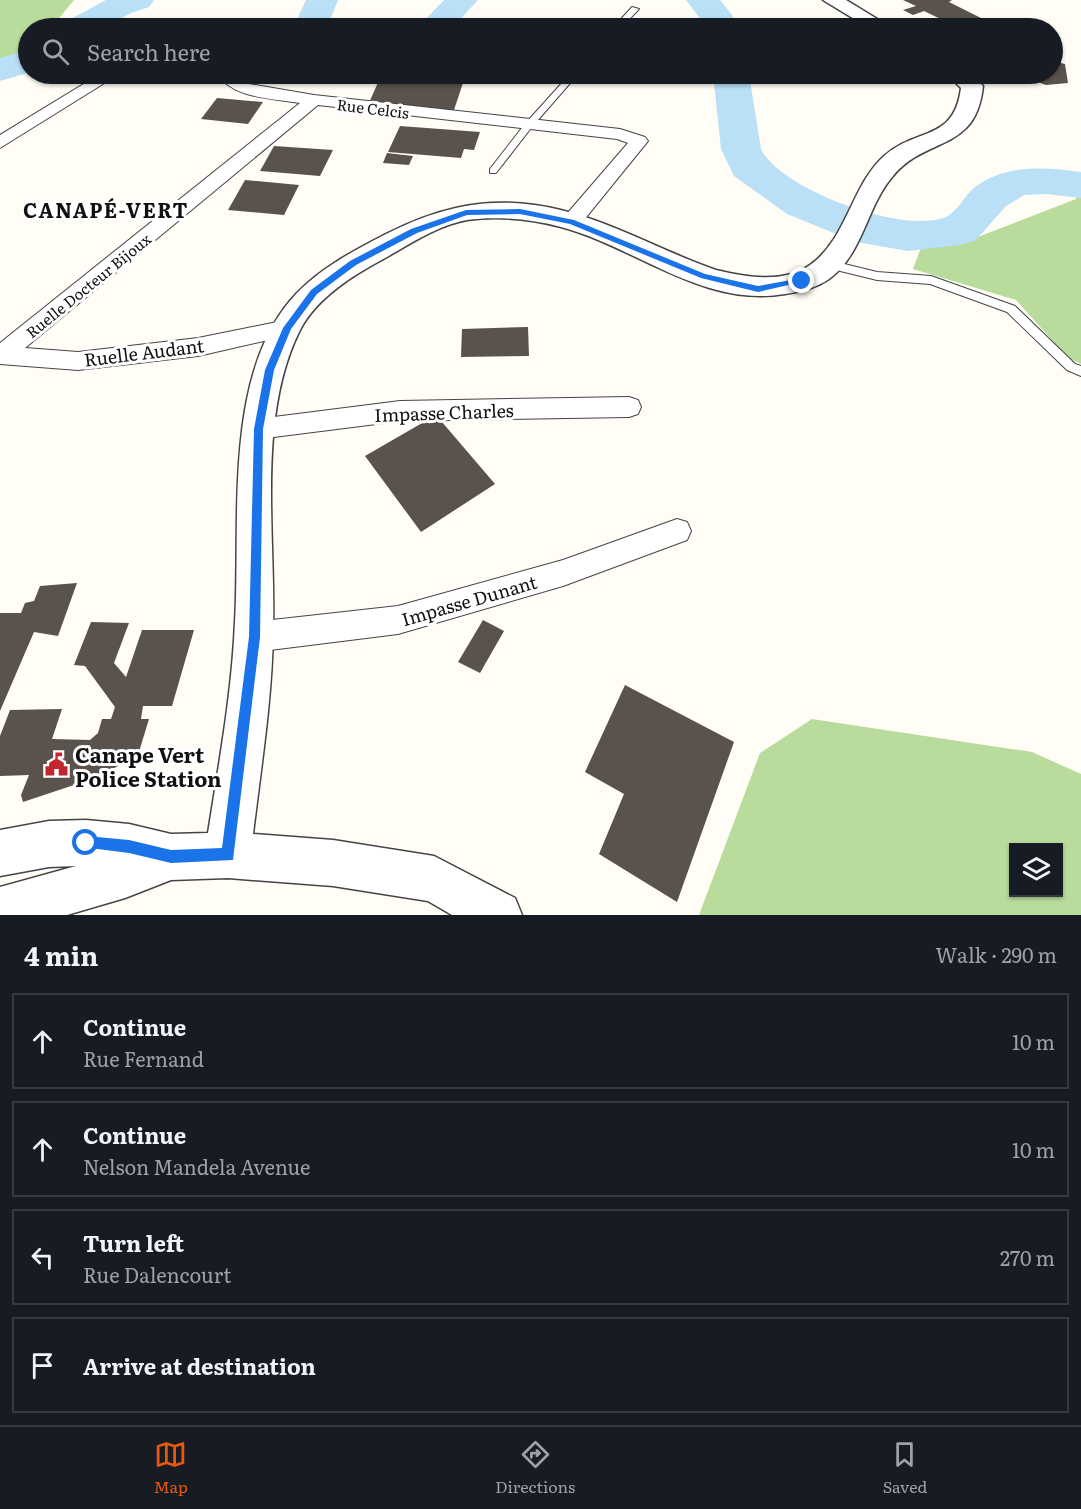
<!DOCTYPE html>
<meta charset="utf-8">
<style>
body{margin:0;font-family:Literata,serif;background:#20242c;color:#f1f3f6}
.controls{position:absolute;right:18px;bottom:18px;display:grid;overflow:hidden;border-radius:0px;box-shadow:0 2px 4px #0004}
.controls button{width:54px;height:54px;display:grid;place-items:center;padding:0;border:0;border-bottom:2px solid #363941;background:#171b24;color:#f1f3f6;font:30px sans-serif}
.stop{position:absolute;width:18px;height:18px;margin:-14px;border:4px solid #1a73e8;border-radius:50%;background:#fff}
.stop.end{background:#1a73e8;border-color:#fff;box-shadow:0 2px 6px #0008}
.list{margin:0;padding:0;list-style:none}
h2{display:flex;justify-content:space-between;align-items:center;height:78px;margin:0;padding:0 24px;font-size:26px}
h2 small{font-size:20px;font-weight:400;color:#9ea1a6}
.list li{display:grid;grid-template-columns:39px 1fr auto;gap:18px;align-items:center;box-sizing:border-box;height:96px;margin:0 12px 12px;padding:0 12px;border:2px solid #363941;border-radius:0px}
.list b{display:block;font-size:22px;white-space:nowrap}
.list p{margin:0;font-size:20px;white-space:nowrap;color:#9ea1a6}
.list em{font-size:20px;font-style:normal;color:#9ea1a6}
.icon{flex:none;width:33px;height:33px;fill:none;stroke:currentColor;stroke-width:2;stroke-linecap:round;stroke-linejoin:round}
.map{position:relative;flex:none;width:1081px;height:915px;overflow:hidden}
.search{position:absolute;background:#171b24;box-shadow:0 2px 4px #0004;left:18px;right:18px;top:18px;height:66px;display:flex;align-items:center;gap:15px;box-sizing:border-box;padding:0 21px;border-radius:33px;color:#9ea1a6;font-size:22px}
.sheet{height:510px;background:#171b24}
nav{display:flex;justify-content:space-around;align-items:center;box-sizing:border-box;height:84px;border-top:2px solid #363941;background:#171b24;font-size:16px;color:#9ea1a6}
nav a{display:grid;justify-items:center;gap:3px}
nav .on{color:#ea580c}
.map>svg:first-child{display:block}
.forest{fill:#b9dc9c;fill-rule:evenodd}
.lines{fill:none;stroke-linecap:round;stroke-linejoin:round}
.river{fill:#b9e0f7;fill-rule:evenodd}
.building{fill:#5a524d}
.service-casing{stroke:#444;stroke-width:2}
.minor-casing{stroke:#444;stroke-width:2}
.tertiary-casing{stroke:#444;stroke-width:3}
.service{fill:#fff;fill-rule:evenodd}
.minor{fill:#fff;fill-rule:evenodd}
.tertiary{fill:#fff;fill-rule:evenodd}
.route{fill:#1a73e8}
.labels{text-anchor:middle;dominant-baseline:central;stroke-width:6;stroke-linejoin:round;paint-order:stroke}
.far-street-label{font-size:15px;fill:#111;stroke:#fff}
.street-label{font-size:18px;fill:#111;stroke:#fff}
.far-district-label{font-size:20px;font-weight:bold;letter-spacing:1.5px;fill:#111;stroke:#fff}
.near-poi-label{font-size:21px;font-weight:bold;fill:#111;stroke:#fff;text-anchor:start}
</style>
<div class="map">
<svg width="1081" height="915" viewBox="0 0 1081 915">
<rect width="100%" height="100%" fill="#fffdf5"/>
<g class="forest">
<path d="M0 0H74L51 28H28C28 63 32 60 0 75Z"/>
<path d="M1081 182V364L1068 358 1016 300 913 269 922 245 965 242 1076 199Z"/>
<path d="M812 719 1032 752 1081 774V915H699L760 753ZM1014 848H1058V892H1014Z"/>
</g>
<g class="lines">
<g class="river">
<path d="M106 0H154L149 7 131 13 103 28H62L67 21Z"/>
<path d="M306 0H338L327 28H293Z"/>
<path d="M444 0H478L452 28H417Z"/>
<path d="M686 0H720L732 15 736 28H702L699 17Z"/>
<path d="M28 50V73L0 81V58Z"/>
<path d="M713 74H749L761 149C780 189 904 235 946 217 957 212 965 195 975 187 1005 164 1046 167 1081 172V198L1046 194 1024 195 1006 206 975 241 959 245 908 251 856 242 787 214 734 176 721 149Z"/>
</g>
</g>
<g class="building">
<path d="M903 0H952L949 2 985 20 970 28H959L924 11 913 15 903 10 916 6Z"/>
<path d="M1052 61 1065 64 1068 83 1046 85 1029 79 997 75 1052 74Z"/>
<path d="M380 78 463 83 454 110 368 105Z"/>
<path d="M217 98 263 102 248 124 201 119Z"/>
<path d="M400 126 480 132 474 150 464 149 461 158 388 152Z"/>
<path d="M274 146 333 150 320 176 260 171Z"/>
<path d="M387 153 413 156 409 165 383 163Z"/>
<path d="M245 180 299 185 284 215 228 210Z"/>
<path d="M528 327 529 356 461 357 462 329Z"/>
<path d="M436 415 495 484 421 532 365 456Z"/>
<path d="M77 583 58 636 34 632 0 711V613H21L25 603 34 601 40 586Z"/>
<path d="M483 620 504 631 480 673 458 662Z"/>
<path d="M91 622 129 623 114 663 126 677 142 630H194L172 706H143L141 719H149L138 755 98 777 23 802 21 795 29 775 0 776V736L10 710 62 709 52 739 90 740 98 733 102 719H111L115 707 85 666 74 665Z"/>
<path d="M625 685 734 742 677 902 599 854 624 794 585 772Z"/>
</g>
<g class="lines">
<defs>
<g id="service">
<path d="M632 7 639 9 621 28H613Z"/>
<path d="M570 74H578L531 128 496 173H490V169L525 124Z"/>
<path d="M828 260 877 272 931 276 1015 306 1075 364 1081 366V376L1067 370 1007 312 930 284 877 280 824 267V261Z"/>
</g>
<g id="minor">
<path d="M100 74H119L0 148V135Z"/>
<path d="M217 74H233L237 79 249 84 314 95 620 129 645 137 648 141 579 226H565L562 221 565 216 628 143 617 139 318 105 25 348 78 352 198 338 287 320 295 322 298 328 295 334 198 356 78 370 0 364V343L300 103C272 98 234 99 217 74Z"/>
<path d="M629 397 638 400 641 407 638 414 629 417 400 421 258 439 249 436 246 429 249 422 258 419 400 401Z"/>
<path d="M677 519 687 522 691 531 687 540 563 586 398 634 254 652 243 647 239 637 243 627 254 622 398 606 563 560Z"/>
</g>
<g id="tertiary">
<path d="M823 0H846L892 28H869Z"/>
<path d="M947 74H970L983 86C976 153 927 135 893 176 866 207 864 253 829 279 816 288 800 292 785 294 703 308 636 247 561 227 531 219 497 216 467 220 439 225 411 243 387 257 355 274 317 297 300 330 256 417 276 537 273 632 272 700 261 767 253 834L333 840 434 856 515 898 522 915H452L428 901 333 886 228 878 171 880 125 898 67 915H0V887L76 866 49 867 0 876V830L49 821 86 820 129 824 171 834 208 833C219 763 232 693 235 622 241 522 222 372 296 294 321 268 353 251 384 235 433 210 479 197 535 205 600 214 655 249 716 270 745 277 783 284 810 265 847 239 851 186 884 156 917 127 954 142 961 88Z"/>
</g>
</defs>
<use href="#service" class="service-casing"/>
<use href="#minor" class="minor-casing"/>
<use href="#tertiary" class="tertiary-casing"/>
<use href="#service" class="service"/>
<use href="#minor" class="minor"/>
<use href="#tertiary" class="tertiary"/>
</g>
<path class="route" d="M520 209 574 220 705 274 758 286 802 278 806 281 758 292 701 278 570 224 520 214 467 215 417 233 356 265 317 294 291 329 274 370 263 429 260 637 233 860 171 863 129 853 82 847 80 843 86 836 129 840 171 850 222 848 249 637 254 429 265 370 283 328 311 290 350 261 411 229 466 210Z"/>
<defs>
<symbol id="civic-bare" viewBox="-9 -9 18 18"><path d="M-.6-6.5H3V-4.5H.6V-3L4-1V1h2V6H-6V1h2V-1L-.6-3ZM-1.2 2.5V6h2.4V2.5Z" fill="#c4262e" stroke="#fff" stroke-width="2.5" paint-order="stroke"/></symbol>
</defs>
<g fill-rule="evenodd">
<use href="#civic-bare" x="40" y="748" width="33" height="33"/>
</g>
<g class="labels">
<g class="far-street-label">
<text transform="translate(373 108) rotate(7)">Rue Celcis</text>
<text transform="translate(88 285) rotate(-39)">Ruelle Docteur Bijoux</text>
</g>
<g class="street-label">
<text transform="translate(144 352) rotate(-7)">Ruelle Audant</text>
<text transform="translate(444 412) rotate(-2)">Impasse Charles</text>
<text transform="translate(469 600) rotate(-16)">Impasse Dunant</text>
</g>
<g class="far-district-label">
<text x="106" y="209">CANAPÉ-VERT</text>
</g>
<g class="near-poi-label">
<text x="75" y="753">Canape Vert<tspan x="75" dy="24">Police Station</tspan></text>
</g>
</g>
</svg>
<div class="controls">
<button><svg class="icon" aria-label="layers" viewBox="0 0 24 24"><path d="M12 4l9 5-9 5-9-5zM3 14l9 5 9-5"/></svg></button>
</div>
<div class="stop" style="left:86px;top:843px"></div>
<div class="stop end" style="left:802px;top:281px"></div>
<div class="search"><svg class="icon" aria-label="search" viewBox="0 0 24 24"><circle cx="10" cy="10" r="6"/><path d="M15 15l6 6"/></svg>Search here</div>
</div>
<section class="sheet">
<h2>4 min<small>Walk · 290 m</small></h2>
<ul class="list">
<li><svg class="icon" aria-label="ahead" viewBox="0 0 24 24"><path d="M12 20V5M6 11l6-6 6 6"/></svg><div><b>Continue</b><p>Rue Fernand</p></div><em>10 m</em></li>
<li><svg class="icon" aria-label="ahead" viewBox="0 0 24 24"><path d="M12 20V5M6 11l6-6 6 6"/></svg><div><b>Continue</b><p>Nelson Mandela Avenue</p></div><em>10 m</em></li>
<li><svg class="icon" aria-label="left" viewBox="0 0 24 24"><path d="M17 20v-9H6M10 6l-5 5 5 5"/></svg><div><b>Turn left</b><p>Rue Dalencourt</p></div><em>270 m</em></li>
<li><svg class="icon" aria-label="arrive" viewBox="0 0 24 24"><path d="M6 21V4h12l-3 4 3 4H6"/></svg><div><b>Arrive at destination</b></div></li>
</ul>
</section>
<nav>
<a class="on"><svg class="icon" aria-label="map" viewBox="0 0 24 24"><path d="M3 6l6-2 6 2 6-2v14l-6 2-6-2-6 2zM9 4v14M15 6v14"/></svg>Map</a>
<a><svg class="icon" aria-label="directions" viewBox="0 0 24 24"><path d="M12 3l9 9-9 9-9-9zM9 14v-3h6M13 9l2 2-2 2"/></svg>Directions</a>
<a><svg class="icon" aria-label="saved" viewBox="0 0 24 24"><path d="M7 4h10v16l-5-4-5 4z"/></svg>Saved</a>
</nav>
